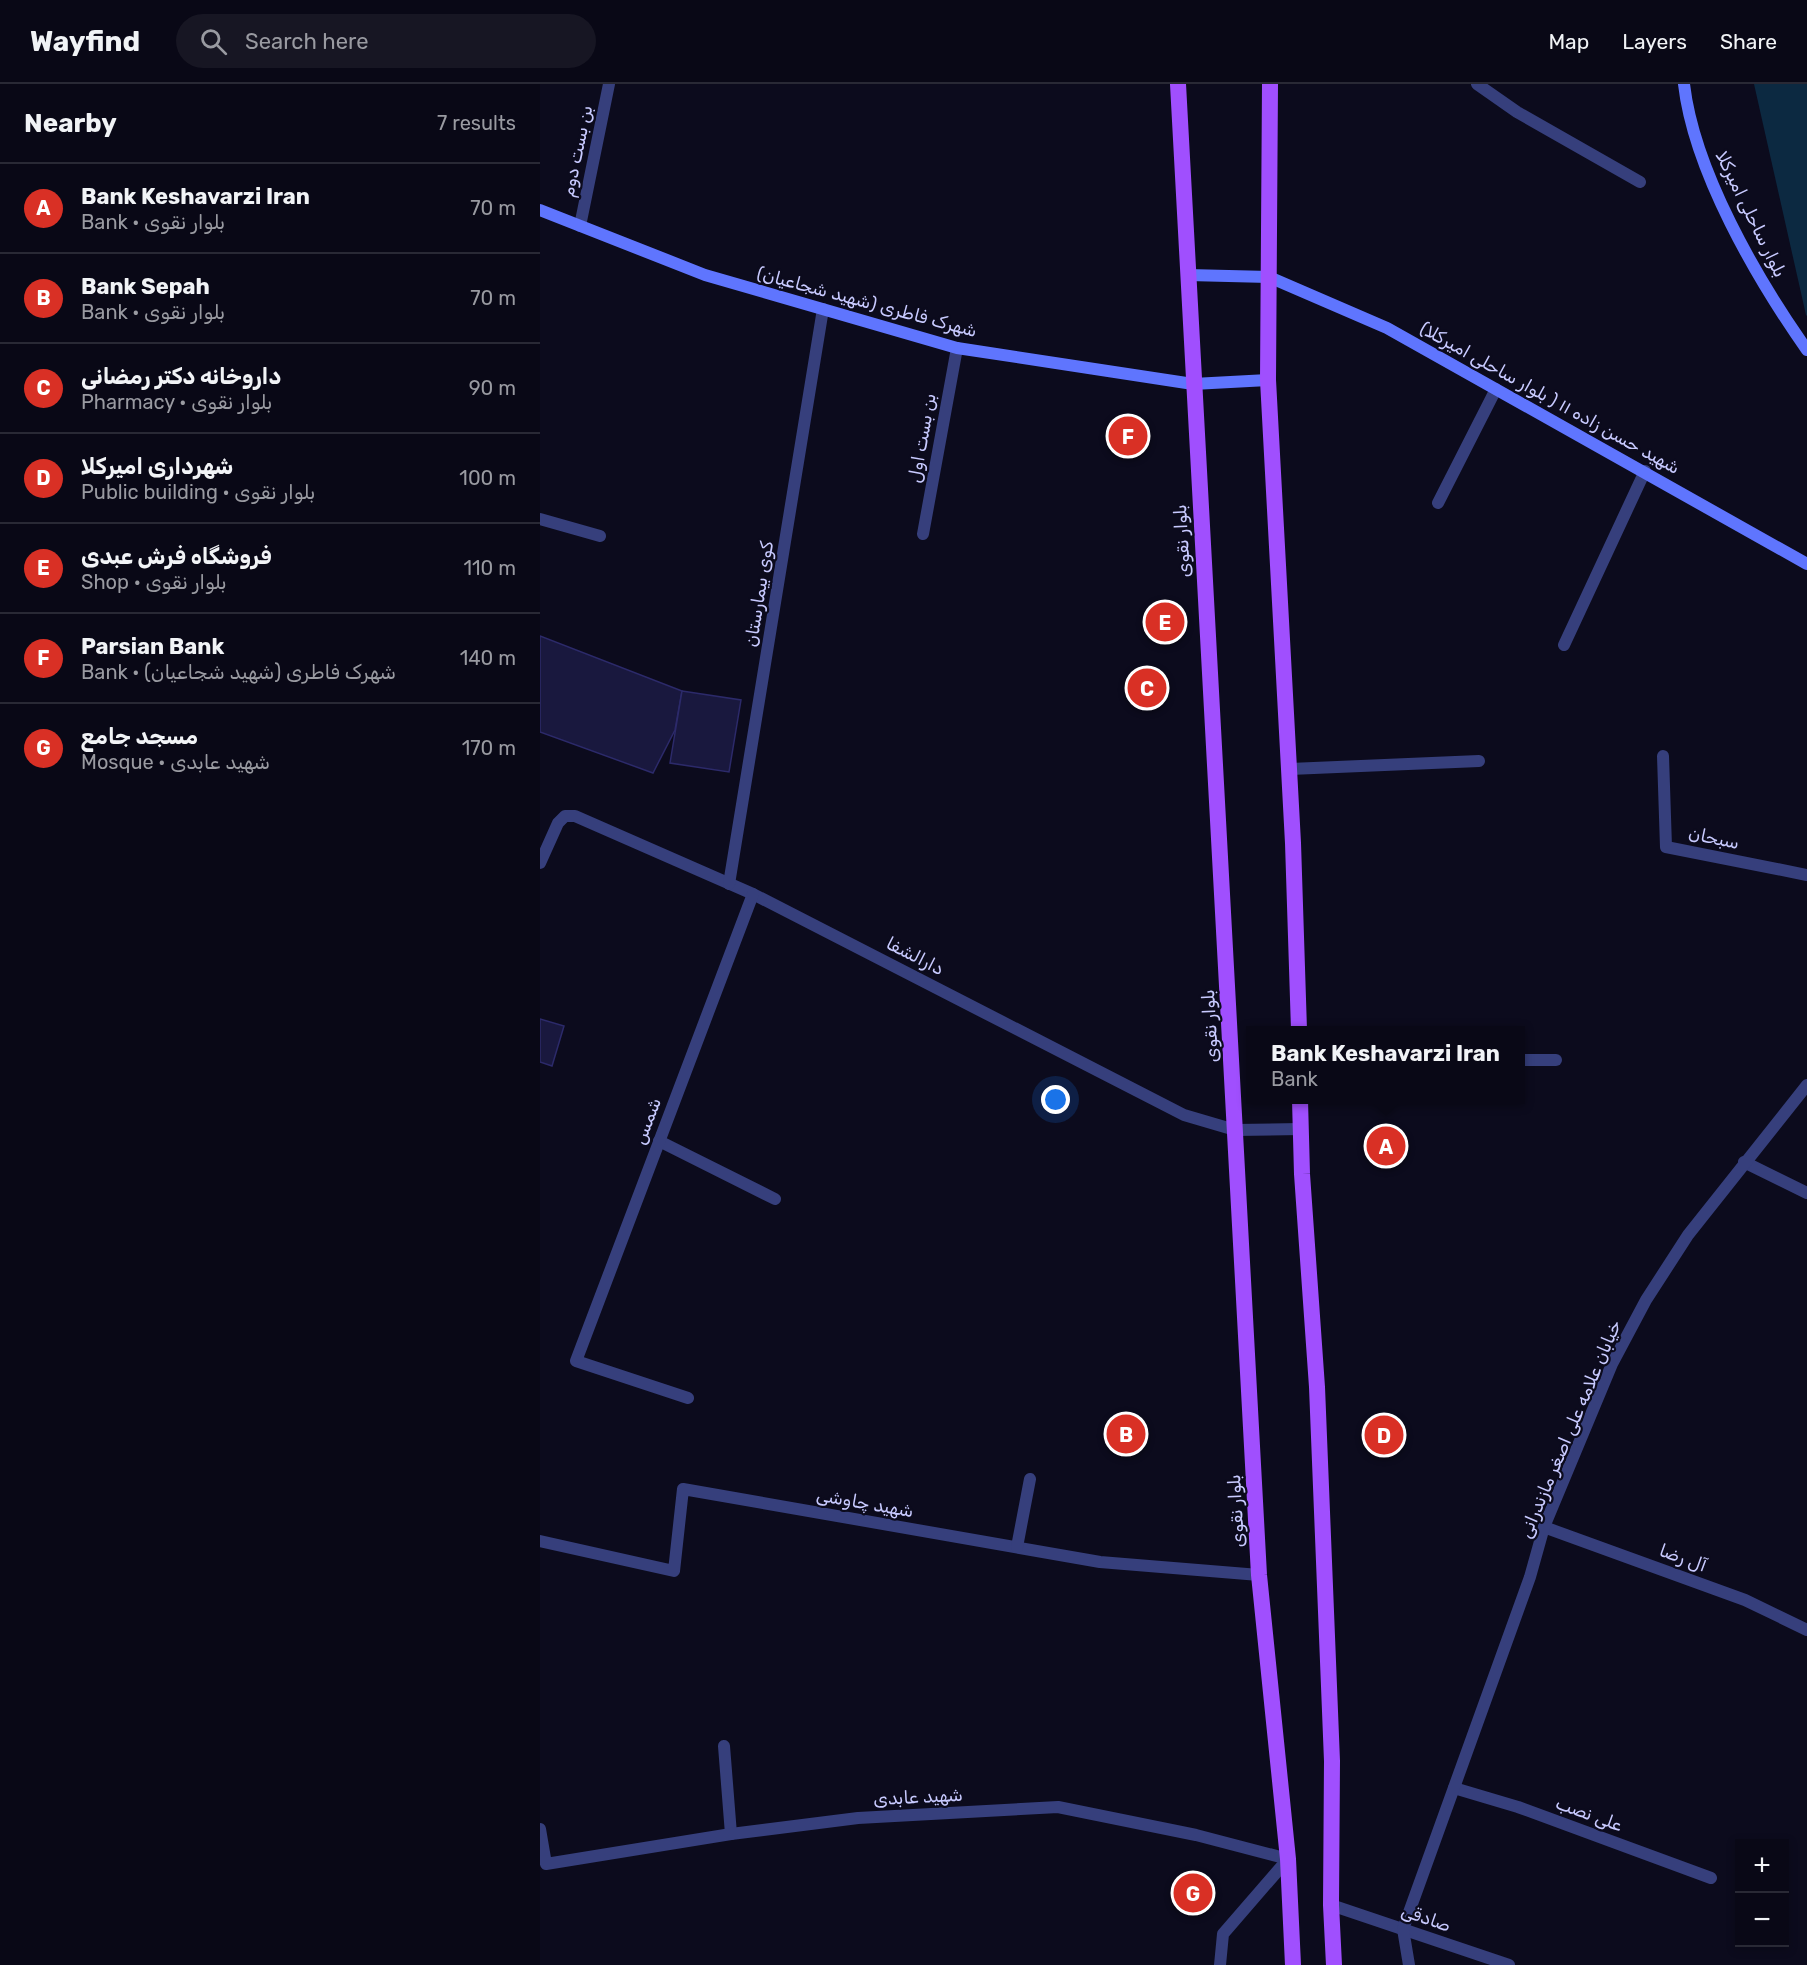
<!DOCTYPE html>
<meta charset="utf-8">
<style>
body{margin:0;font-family:Rubik,Cairo,sans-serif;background:#171623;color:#f1f3f6}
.controls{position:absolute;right:18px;bottom:18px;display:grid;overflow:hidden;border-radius:0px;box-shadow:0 3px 9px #0003}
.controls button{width:54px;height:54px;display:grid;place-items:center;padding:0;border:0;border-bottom:2px solid #292935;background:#090816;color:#f1f3f6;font:30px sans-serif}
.you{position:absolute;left:516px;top:1016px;width:21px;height:21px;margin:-15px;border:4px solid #fff;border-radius:50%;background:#1a73e8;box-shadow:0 0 0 9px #1a73e833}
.badge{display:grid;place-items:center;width:39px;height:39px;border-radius:50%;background:#d93025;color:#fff;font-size:20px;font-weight:700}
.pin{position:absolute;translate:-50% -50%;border:3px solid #fff;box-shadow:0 2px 6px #0006}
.popup{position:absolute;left:706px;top:942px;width:279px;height:78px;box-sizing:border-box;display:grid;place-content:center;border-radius:0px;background:#090816;filter:drop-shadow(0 2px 4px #0005);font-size:20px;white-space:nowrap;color:#999aa1}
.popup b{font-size:22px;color:#f1f3f6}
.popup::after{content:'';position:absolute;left:50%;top:100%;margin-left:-12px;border:12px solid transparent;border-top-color:#090816}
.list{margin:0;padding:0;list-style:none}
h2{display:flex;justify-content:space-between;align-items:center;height:78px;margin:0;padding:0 24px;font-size:26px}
h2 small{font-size:20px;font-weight:400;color:#999aa1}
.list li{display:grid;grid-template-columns:39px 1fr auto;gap:18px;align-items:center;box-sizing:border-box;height:90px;padding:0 24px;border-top:2px solid #292935}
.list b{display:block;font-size:22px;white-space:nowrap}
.list p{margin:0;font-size:20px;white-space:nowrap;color:#999aa1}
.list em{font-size:20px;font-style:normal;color:#999aa1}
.icon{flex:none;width:33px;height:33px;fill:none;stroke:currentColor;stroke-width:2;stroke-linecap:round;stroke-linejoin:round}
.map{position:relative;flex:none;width:1267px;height:1881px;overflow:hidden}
header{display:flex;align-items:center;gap:36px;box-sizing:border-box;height:84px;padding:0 30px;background:#090816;border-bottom:2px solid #292935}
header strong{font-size:28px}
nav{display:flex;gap:33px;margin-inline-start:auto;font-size:21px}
.search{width:420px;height:54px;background:#171623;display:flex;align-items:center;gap:15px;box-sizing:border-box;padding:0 21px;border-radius:33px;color:#999aa1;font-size:22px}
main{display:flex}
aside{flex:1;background:#090816}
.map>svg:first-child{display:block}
.water{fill:#0c2941}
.building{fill:#19183e;stroke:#2c2a6a;stroke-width:1.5}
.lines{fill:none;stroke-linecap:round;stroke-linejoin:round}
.minor{stroke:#363f7c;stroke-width:12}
.secondary{stroke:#5f75fe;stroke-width:12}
.primary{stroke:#a04ffe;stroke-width:16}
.labels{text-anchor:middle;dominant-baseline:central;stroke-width:4.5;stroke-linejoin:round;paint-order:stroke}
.street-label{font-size:18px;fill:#c8caff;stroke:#0c0b1d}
</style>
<header>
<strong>Wayfind</strong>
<div class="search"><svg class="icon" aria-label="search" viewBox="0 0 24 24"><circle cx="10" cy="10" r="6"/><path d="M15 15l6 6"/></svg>Search here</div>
<nav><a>Map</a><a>Layers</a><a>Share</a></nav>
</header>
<main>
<aside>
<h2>Nearby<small>7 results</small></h2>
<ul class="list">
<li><span class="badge">A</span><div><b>Bank Keshavarzi Iran</b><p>Bank · بلوار نقوی</p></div><em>70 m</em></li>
<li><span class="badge">B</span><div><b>Bank Sepah</b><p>Bank · بلوار نقوی</p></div><em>70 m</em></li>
<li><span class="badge">C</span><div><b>داروخانه دکتر رمضانی</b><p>Pharmacy · بلوار نقوی</p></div><em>90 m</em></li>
<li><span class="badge">D</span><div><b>شهرداری امیرکلا</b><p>Public building · بلوار نقوی</p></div><em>100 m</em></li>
<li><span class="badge">E</span><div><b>فروشگاه فرش عبدی</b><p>Shop · بلوار نقوی</p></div><em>110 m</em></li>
<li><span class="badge">F</span><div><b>Parsian Bank</b><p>Bank · شهرک فاطری (شهید شجاعیان)</p></div><em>140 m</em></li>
<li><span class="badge">G</span><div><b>مسجد جامع</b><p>Mosque · شهید عابدی</p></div><em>170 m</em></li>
</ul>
</aside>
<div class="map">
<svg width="1267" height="1881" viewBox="0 0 1267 1881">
<rect width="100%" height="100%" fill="#0c0b1d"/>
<path class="water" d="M1214 0H1267V232L1266 231Z"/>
<g class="building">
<path d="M0 552 142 607 135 646 113 689 0 648Z"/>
<path d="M142 607 201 616 189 688 130 679Z"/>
<path d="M0 935 24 942 12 982 0 978Z"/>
</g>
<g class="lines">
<g class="minor">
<path d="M937 0 977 28 1100 98"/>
<path d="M40 142 69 0"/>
<path d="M898 419 956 305"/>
<path d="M0 435 60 452"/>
<path d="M383 450 417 264"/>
<path d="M1024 561 1105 387"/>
<path d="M1123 672 1126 763 1267 791"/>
<path d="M750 685 939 677"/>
<path d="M0 779 18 739 25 732H35L213 810 644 1031 695 1046 761 1045"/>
<path d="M189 800 283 225"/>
<path d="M981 976H1016"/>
<path d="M119 1057 235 1115"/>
<path d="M1204 1078 1267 1109"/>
<path d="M148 1314 36 1277 213 810"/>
<path d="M1004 1443 1205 1516 1267 1546"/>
<path d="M0 1457 134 1487 143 1405 560 1478 719 1491"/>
<path d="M477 1463 490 1395"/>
<path d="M184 1662 191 1750"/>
<path d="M914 1704 978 1723 1171 1794"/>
<path d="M0 1745 6 1780 191 1750 318 1734 518 1723 656 1751 748 1775 683 1850 680 1881"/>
<path d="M791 1821 969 1881"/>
<path d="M869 1881 863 1845 990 1493 1004 1443 1072 1280 1106 1216 1148 1151 1267 1001"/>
</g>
<g class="secondary">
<path d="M1144 0C1154 87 1217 195 1267 266"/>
<path d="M0 126 165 191 417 264 653 300 728 296"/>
<path d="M648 191 729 193 847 244 1267 480"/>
</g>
<g class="primary">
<path d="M638 0 719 1491 748 1775 753 1881"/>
<path d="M730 0 728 296 753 759 759 946"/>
<path d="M760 1016 762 1090 777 1303 792 1677 791 1821 794 1881"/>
</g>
</g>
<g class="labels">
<g class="street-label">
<text transform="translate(37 67) rotate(-78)">بن بست دوم</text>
<text transform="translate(1211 130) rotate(64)">بلوار ساحلی امیرکلا</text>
<text transform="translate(327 218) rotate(15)">شهرک فاطری (شهید شجاعیان)</text>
<text transform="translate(1010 314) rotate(29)">شهید حسن زاده ۱۱ ( بلوار ساحلی امیرکلا)</text>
<text transform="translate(382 354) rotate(-80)">بن بست اول</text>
<text transform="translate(642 457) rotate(-93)">بلوار نقوی</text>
<text transform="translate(219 510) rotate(-81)">کوی بیمارستان</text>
<text transform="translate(1174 754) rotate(12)">سبحان</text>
<text transform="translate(375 872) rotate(27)">دارالشفا</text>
<text transform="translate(670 942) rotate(-93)">بلوار نقوی</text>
<text transform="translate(107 1037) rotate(-69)">شمس</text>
<text transform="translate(1030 1345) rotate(-67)">خیابان علامه علی اصغر مازندرانی</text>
<text transform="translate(325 1419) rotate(10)">شهید چاوشی</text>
<text transform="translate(696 1427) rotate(-93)">بلوار نقوی</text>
<text transform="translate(1143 1474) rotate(20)">آل رضا</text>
<text transform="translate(378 1713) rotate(-3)">شهید عابدی</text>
<text transform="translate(1049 1730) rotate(20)">علی نصب</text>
<text transform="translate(886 1834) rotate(19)">صادقی</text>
</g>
</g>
</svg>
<div class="controls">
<button>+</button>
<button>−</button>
</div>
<div class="you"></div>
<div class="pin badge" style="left:846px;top:1062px">A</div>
<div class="popup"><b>Bank Keshavarzi Iran</b>Bank</div>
<div class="pin badge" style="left:586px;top:1350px">B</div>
<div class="pin badge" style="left:607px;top:604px">C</div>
<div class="pin badge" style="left:844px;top:1351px">D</div>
<div class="pin badge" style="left:625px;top:538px">E</div>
<div class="pin badge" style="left:588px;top:352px">F</div>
<div class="pin badge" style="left:653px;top:1809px">G</div>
</div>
</main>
